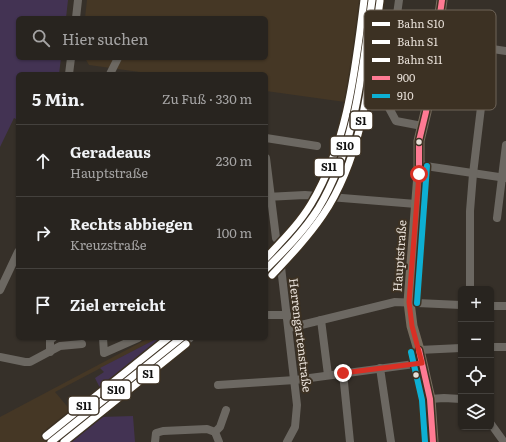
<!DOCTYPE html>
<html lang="de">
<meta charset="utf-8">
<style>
body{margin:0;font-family:Literata,serif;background:#302c28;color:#f1f3f6}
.controls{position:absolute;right:12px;bottom:12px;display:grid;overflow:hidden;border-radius:6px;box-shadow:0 1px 3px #0004}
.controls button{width:36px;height:36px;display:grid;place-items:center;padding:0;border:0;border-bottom:1px solid #44413d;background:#28241f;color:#f1f3f6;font:20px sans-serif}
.stop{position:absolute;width:12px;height:12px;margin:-9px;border:3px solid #d93025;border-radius:50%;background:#fff}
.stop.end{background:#d93025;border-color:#fff;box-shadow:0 1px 4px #0008}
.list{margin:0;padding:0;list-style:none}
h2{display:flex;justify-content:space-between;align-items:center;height:52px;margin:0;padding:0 16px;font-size:17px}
h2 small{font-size:13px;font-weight:400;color:#a5a4a4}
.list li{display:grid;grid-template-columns:26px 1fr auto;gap:12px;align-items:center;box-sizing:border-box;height:72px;padding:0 16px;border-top:1px solid #44413d}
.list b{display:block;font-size:15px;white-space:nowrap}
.list p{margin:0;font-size:13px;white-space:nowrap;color:#a5a4a4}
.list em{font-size:13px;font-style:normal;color:#a5a4a4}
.icon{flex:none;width:22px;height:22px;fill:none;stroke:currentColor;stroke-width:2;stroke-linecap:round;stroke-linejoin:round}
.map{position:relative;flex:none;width:506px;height:442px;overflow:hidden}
.search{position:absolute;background:#28241f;box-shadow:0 1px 3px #0004;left:16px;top:16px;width:252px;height:44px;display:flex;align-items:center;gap:10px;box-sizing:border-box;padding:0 14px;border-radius:6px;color:#a5a4a4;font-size:15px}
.panel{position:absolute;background:#28241f;box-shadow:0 1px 3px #0004;left:16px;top:72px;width:252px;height:268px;border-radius:6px}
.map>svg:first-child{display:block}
.built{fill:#453725}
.green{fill:#433353}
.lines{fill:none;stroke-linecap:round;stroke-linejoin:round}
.minor{stroke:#6c6862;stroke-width:8}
.major{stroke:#776d5f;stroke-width:11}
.bus-1-casing{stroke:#3c3123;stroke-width:9}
.bus-2-casing{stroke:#3c3123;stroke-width:9}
.bus-1{stroke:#fe7a93;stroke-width:6}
.bus-2{stroke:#0dafd3;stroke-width:6}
.rail-1-casing{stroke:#3c3123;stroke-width:10}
.rail-2-casing{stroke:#3c3123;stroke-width:10}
.rail-3-casing{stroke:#3c3123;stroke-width:10}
.rail-1{stroke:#fff;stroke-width:7}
.rail-2{stroke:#fff;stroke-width:7}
.rail-3{stroke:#fff;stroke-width:7}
.route{stroke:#d93025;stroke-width:5}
.bus-dot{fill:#e6ded6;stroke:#3c3123;stroke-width:1.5}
.labels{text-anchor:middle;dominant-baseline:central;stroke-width:4;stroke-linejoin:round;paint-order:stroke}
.street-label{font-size:12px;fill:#e6ded6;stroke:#3c3123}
.key{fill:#3c3123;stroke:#6f6559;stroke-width:1}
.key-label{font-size:11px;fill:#e6ded6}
.line-badge{stroke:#3c3123;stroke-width:1.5}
.pale-badge-label{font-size:11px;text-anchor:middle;font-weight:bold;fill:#111}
</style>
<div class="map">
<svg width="506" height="442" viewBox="0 0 506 442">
<rect width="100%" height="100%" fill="#363029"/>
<g class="built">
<path d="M87 0H377L375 10H373L354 127 356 128 342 168 325 202 314 219 287 251 266 272V265L292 239 315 208 336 159 342 133 345 102 266 91V74H154L89 65 85 58H266V18H85Z"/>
<path d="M149 338H158L55 392 77 418 177 338H185L55 442H0V417Z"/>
</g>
<g class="green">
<path d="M0 0H68L66 18H18V58H61L59 74H18V120L14 118 0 147Z"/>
<path d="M158 338H177L85 411 82 405 100 388 95 378 104 372 100 368Z"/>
<path d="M133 416 135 442H67L83 427 100 417Z"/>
</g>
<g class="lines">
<g class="minor">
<path d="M399 0 386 94 389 108 396 121 422 126"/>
<path d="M76 18 78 0"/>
<path d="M394 34 506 51"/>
<path d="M69 74 71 58"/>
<path d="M110 74 118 58"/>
<path d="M266 138 317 146"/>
<path d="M266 158 276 238"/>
<path d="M419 165 506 178"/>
<path d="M266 197 305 195 416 204"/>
<path d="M497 218 506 145"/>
<path d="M470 289V211L473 174 488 49"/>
<path d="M0 290 18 252"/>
<path d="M491 306H506"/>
<path d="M266 315H287"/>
<path d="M321 320 328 375"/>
<path d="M289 328 395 302 461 305"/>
<path d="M103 338 104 353 138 338"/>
<path d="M491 347H506"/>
<path d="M419 350 461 348"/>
<path d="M50 352V340L53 338"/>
<path d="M0 357 25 362H30L60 346 82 344"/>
<path d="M380 368 391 442"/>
<path d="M343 373 350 442"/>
<path d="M218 385 295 380 422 363"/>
<path d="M430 399 444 398 461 399"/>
<path d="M105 410 110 401 190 338"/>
<path d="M491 424 504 442"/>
<path d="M155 442 156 433 163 431 207 429 215 432"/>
<path d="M219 442 215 432 220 427 226 410"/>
<path d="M287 442 295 427 297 405 281 267 325 212 329 206 330 197"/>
</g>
<path class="major" d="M433 442 430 399 419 350 412 326 409 302 419 174V141L426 112 442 0"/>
<defs>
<g id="bus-1">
<path d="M419 165V141L426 112 442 0"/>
<path d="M419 350 430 399 433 442"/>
</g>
<g id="bus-2">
<path d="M417 303 427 166"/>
<path d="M411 352 422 400 425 442"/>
</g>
</defs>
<use href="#bus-1" class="bus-1-casing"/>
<use href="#bus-2" class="bus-2-casing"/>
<use href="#bus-1" class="bus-1"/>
<use href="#bus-2" class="bus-2"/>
<defs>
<g id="rail-1">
<path d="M266 269C285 250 304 231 318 209 356 146 362 71 372 0"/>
<path d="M51 442 181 338"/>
</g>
<g id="rail-2">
<path d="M272 275C290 256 308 237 323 215 365 153 370 73 380 1"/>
<path d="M64 442 186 344"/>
</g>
<g id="rail-3">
<path d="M266 258C282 241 299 224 311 204 348 142 355 70 364 0"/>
<path d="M46 436 168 338"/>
</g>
</defs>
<use href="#rail-1" class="rail-1-casing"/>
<use href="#rail-2" class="rail-2-casing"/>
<use href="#rail-3" class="rail-3-casing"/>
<use href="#rail-1" class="rail-1"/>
<use href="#rail-2" class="rail-2"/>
<use href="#rail-3" class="rail-3"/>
</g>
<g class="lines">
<path class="route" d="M343 373 422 363 412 326 409 302 419 174"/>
</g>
<g class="bus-dot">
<circle cx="419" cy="142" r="3.5"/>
<circle cx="416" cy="375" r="3.5"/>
</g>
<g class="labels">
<g class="street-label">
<text transform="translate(399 256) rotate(-86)">Hauptstraße</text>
<text transform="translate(301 335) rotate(83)">Herrengartenstraße</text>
</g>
</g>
<rect x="364" y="10" width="132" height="100" rx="6" class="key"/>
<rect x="372" y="22" width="18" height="4" fill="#fff"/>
<rect x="372" y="40" width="18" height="4" fill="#fff"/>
<rect x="372" y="58" width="18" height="4" fill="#fff"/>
<rect x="372" y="76" width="18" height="4" fill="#fe7a93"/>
<rect x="372" y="94" width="18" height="4" fill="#0dafd3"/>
<g class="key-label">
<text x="397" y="28">Bahn S10</text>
<text x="397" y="46">Bahn S1</text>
<text x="397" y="64">Bahn S11</text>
<text x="397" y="82">900</text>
<text x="397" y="100">910</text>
</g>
<g class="line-badge">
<rect x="350" y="111" width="23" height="19" rx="4" fill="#fff"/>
<rect x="330" y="136" width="31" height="20" rx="4" fill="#fff"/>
<rect x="314" y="158" width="30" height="19" rx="4" fill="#fff"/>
<rect x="137" y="365" width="23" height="19" rx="4" fill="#fff"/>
<rect x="101" y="380" width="30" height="20" rx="4" fill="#fff"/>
<rect x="68" y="396" width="31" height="19" rx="4" fill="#fff"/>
</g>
<g class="pale-badge-label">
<text x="361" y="125">S1</text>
<text x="345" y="150">S10</text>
<text x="329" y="171">S11</text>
<text x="148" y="378">S1</text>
<text x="116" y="394">S10</text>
<text x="84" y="410">S11</text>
</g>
</svg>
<div class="controls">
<button>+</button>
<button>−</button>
<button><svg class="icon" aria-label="locate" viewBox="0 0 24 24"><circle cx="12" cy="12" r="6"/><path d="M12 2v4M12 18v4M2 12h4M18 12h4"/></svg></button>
<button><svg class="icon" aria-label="layers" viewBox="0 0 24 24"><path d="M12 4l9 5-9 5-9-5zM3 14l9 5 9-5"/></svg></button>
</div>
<div class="stop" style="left:419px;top:174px"></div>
<div class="stop end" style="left:343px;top:373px"></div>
<div class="search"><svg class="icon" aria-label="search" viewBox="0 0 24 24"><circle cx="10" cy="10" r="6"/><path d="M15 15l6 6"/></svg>Hier suchen</div>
<section class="panel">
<h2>5 Min.<small>Zu Fuß · 330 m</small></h2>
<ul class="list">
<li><svg class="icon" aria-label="ahead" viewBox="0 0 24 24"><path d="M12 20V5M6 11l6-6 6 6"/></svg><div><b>Geradeaus</b><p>Hauptstraße</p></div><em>230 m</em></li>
<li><svg class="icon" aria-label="right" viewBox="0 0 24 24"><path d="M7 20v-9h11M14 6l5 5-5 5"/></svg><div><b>Rechts abbiegen</b><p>Kreuzstraße</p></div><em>100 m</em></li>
<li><svg class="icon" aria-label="arrive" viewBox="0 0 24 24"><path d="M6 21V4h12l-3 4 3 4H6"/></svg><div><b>Ziel erreicht</b></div></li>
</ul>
</section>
</div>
